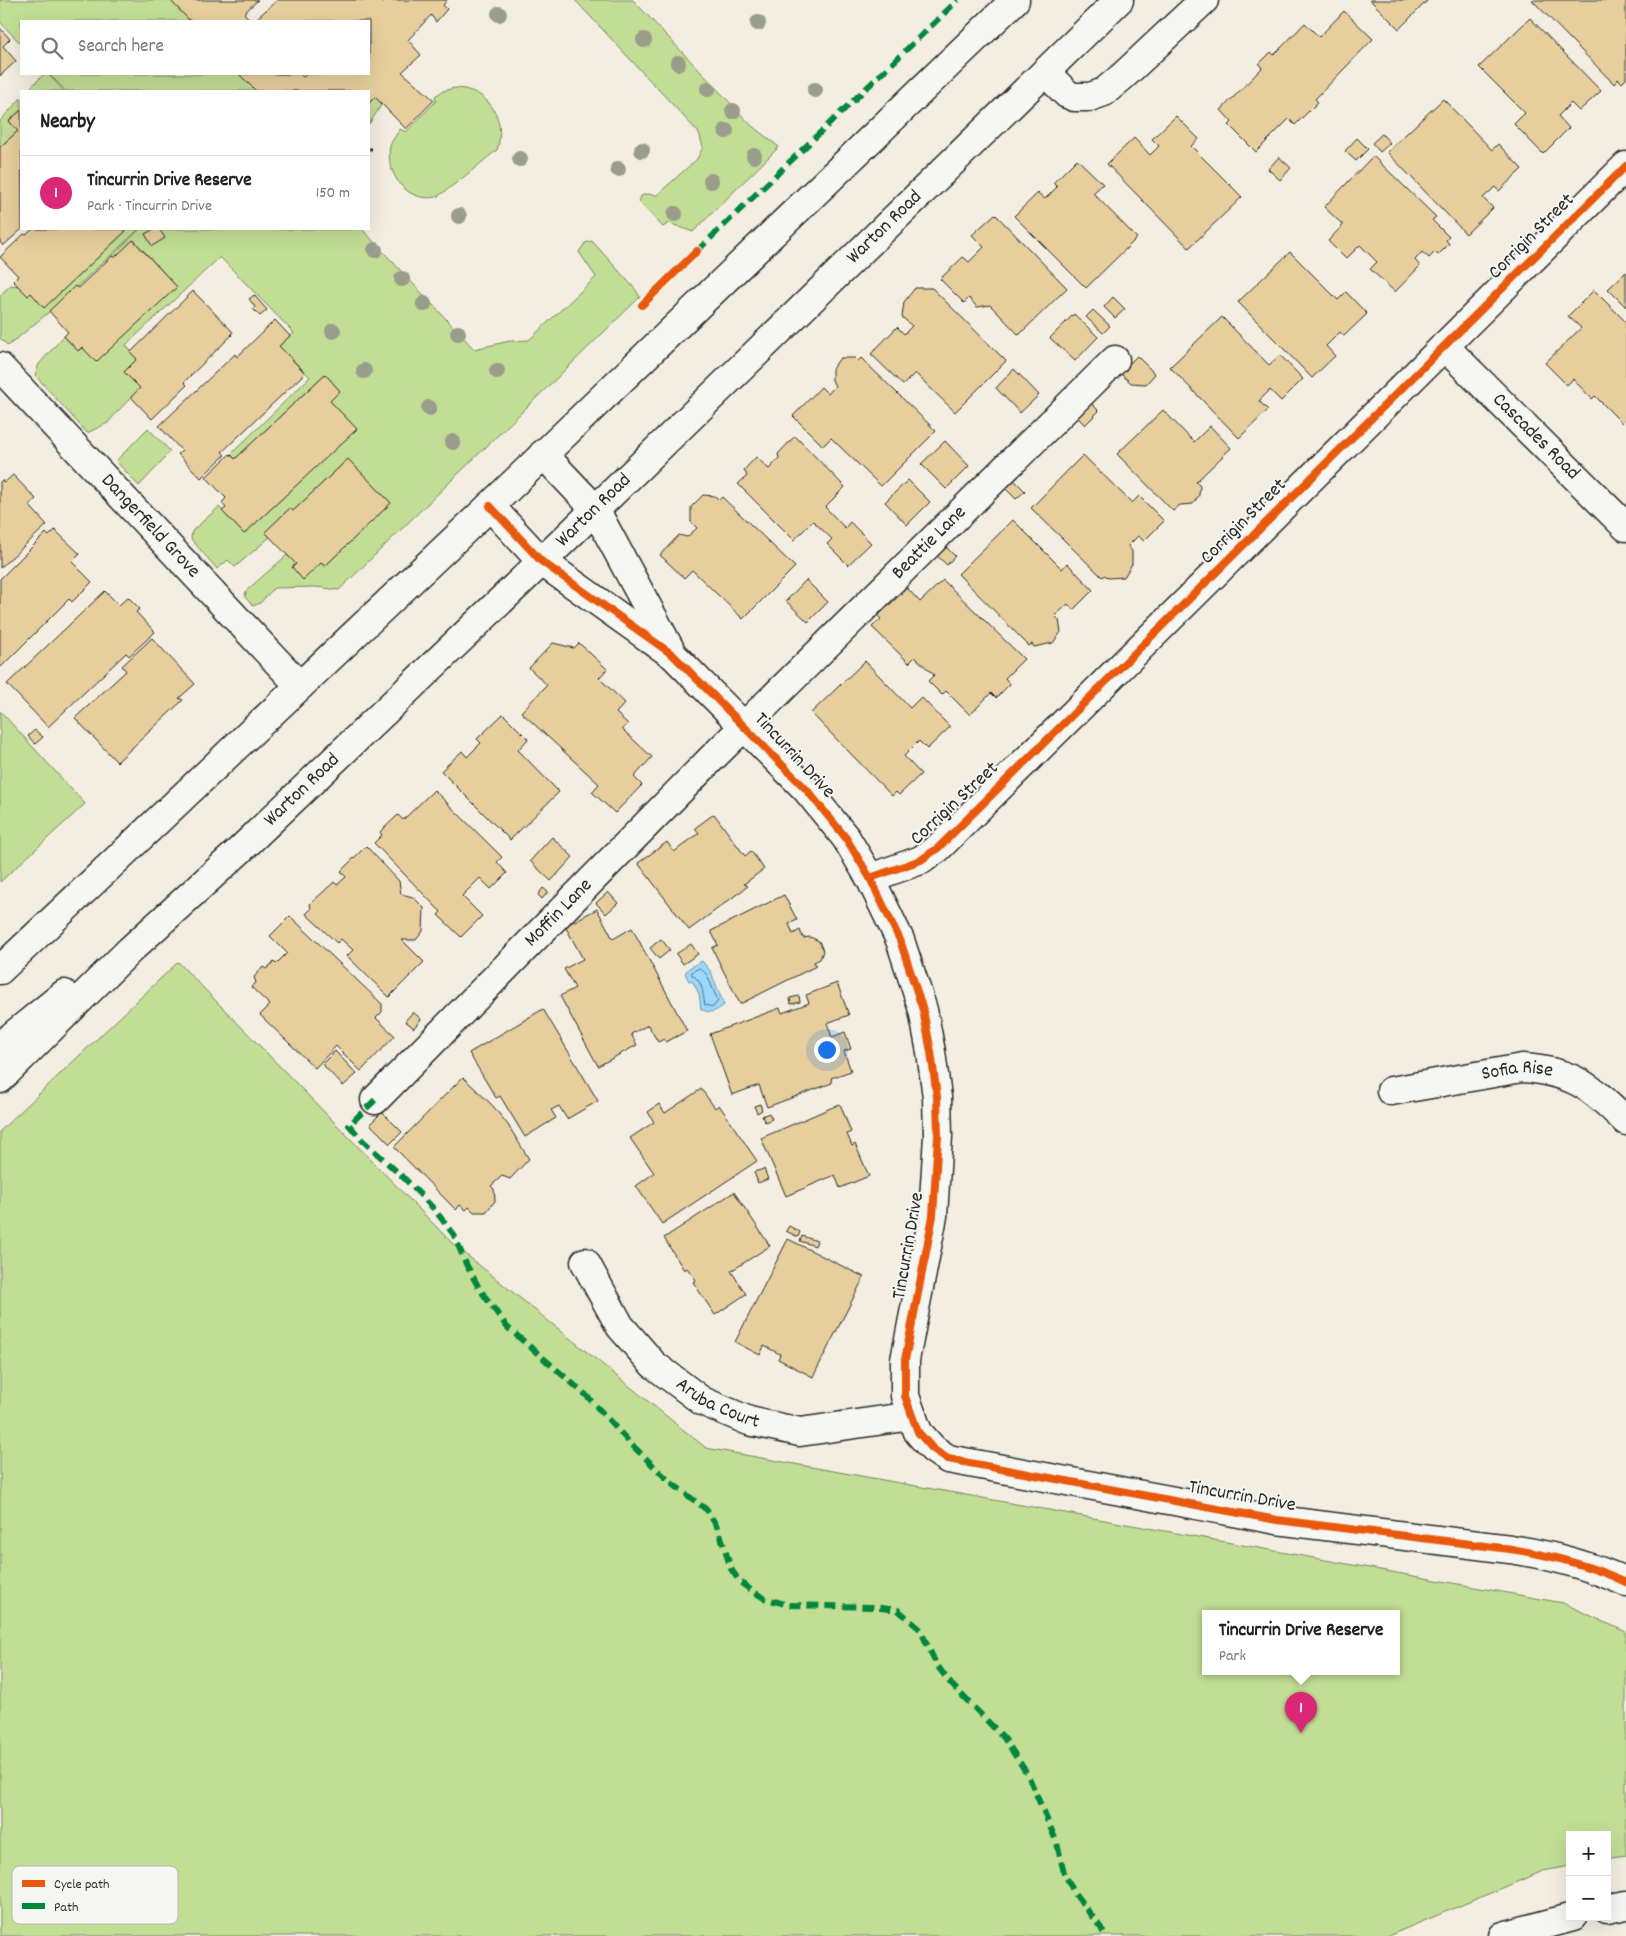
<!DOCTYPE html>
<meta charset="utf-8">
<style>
body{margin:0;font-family:Dekko,sans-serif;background:#f6f6f6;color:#222}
.controls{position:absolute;right:15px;bottom:15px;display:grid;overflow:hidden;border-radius:0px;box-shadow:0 5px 20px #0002}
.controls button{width:45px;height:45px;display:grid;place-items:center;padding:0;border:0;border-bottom:1px solid #e0e0e0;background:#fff;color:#222;font:25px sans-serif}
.you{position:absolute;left:826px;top:1049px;width:18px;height:18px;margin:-12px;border:4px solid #fff;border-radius:50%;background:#1a73e8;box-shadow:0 0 0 8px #1a73e833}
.badge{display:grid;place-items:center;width:32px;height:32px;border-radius:50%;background:#db2777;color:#fff;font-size:16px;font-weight:700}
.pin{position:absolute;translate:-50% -41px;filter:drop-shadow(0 1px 2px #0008)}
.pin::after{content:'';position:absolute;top:26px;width:18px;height:15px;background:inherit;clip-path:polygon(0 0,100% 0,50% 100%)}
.popup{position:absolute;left:1202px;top:1610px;width:198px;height:65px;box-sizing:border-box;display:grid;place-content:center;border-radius:0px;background:#fff;filter:drop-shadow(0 1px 4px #0005);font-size:16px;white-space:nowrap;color:#767676}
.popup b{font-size:19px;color:#222}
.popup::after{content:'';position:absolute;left:50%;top:100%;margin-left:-10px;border:10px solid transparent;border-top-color:#fff}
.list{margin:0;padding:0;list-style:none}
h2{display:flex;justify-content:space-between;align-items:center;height:65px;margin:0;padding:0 20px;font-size:21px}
h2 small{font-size:16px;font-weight:400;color:#767676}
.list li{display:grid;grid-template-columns:32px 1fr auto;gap:15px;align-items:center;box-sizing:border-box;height:75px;padding:0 20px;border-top:1px solid #e0e0e0}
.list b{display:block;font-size:19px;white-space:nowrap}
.list p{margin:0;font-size:16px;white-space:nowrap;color:#767676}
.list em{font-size:16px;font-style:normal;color:#767676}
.icon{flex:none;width:28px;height:28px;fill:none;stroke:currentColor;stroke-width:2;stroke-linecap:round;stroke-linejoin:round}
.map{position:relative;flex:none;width:1626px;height:1936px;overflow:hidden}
.search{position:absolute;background:#fff;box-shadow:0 5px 20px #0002;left:20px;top:20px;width:350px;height:55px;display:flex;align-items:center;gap:12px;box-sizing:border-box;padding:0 18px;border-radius:0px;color:#767676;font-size:19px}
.panel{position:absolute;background:#fff;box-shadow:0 5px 20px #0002;left:20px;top:90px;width:350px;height:140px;border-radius:0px}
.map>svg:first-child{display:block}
.green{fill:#c2de95;stroke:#768460;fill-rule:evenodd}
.water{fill:#9cd8fd;stroke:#6f93a9}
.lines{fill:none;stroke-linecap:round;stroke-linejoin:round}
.shore{stroke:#58707f;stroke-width:1}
.building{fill:#e7ce9d;stroke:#2b2b2b}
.minor-casing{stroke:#2b2b2b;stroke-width:31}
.major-casing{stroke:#2b2b2b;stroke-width:31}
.path{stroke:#2b2b2b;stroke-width:3;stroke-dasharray:5 4;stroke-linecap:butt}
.minor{stroke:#f6f6f2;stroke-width:28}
.major{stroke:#f6f6f2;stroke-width:28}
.quiet{stroke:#00873e;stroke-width:6;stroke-dasharray:12 6;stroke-linecap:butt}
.cycleway-casing{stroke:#f6f6f2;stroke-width:11}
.cycleway{stroke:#e8590c;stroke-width:8}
.tree{fill:#9a9c8c}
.labels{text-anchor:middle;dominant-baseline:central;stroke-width:4;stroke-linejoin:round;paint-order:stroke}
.street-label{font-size:20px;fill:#2b2b2b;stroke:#f6f6f2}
.key{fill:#f6f6f2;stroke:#b9b9b6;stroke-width:1}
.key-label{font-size:14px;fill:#2b2b2b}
</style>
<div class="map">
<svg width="1626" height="1936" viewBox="0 0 1626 1936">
<rect width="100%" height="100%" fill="#f3eee1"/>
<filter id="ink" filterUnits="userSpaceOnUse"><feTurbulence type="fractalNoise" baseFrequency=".02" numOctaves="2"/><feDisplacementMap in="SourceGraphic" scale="10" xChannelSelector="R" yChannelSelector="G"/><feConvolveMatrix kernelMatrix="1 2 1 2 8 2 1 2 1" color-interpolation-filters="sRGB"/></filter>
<g filter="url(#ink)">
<g class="green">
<path d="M0 0H170L190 21H21V44L0 22Z"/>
<path d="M575 0H633L752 126 779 147 693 232 669 223 663 227 639 202 641 196 646 194 657 195 697 159 703 147 699 133Z"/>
<path d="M44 74H48L64 91H27Z"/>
<path d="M49 74H239L256 91H66Z"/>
<path d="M454 88C488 88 507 118 497 150 488 157 443 195 436 197 406 203 385 173 390 146 392 140 397 134 400 129L406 132 436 101 435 96 443 91Z"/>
<path d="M375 97 382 104 369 124V103Z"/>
<path d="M21 98V110L9 121 18 131 0 147V121Z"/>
<path d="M123 229H139L55 307 8 346 0 338V295L11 285 18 286 28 296 31 293 50 302 126 231Z"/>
<path d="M140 229H362L474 349 510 341 529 340 596 277 579 252 585 243 592 241 636 290 640 297 339 590 316 587 274 588 260 603 253 606 245 597 246 591 287 555 296 564 292 567 321 563 325 566 391 503 348 459 293 511 290 508 265 532 270 537 235 567 228 560 217 569 191 539 192 531 219 507 244 534 356 429 330 401 340 391 325 374 235 459 231 454 310 377 279 346 294 333 220 257 126 345 137 359 124 372 140 388 116 413 108 423 87 433 35 375 39 364 64 336 78 351 177 287 134 240 114 258 112 256Z"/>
<path d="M148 428 170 451 154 470 139 486 116 461Z"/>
<path d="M0 711 85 804 0 882Z"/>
<path d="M178 962 453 1244 706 1448 1563 1603 1626 1632V1856L1607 1859V1835H1570V1866L1543 1871 1388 1936H0V1131ZM1206 1614H1396V1672H1206Z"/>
</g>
<path class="water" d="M702 961 711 972 724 1005C716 1011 711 1015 701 1009L699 994 693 982 689 981 685 973 689 968Z"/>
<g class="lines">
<path class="shore" d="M700 968 707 975 718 1001 713 1007 705 1005C702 993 704 982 692 975V972Z"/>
</g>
<g class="building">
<path d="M170 0H258L244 13 251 21H190Z"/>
<path d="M277 0H379L382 3 385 0H447L443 5 447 9 436 22 431 15 408 40 421 55 402 72 434 100 406 129 375 97 369 103V91H256L239 74H300L303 77 307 74H369V21H254Z"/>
<path d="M1370 0H1428L1399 29Z"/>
<path d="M1532 0H1626V79L1622 83 1618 79 1614 84Z"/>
<path d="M1344 11 1373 39 1315 99 1318 102 1295 125 1289 119 1256 152 1229 125 1232 122 1221 110 1262 68 1259 64 1271 52 1274 55 1305 23 1319 37Z"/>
<path d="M1530 18 1601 91 1579 111 1571 103 1558 116 1569 128 1543 154 1514 124 1525 113 1479 67Z"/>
<path d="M0 28 10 39 3 46 16 61 0 76Z"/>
<path d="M1443 99 1492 150 1498 144 1522 169 1499 191 1495 187 1483 198 1493 208 1466 234 1387 152Z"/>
<path d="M21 110 22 229 3 246 0 242V147L18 131 9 121Z"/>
<path d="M1176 116 1199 139 1191 146 1242 197 1189 248 1107 164 1134 138 1150 155 1159 146 1152 139Z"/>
<path d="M1382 134 1390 143 1380 152 1372 143Z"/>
<path d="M1357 138 1368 149 1356 161 1345 151Z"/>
<path d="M1373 156 1436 217 1432 220 1449 237 1446 240 1449 244 1438 255 1435 252 1429 258 1422 252 1415 260 1420 266 1395 292 1370 269 1377 262 1360 245 1346 259 1328 241 1343 225 1324 207Z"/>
<path d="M1279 157 1291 168 1280 180 1268 169Z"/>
<path d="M1077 159 1103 184 1093 193 1137 238 1086 288 1014 216 1038 193 1045 199 1057 187 1053 183Z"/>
<path d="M995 214 1067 288 1019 335 990 305 977 307 969 298 964 303 940 279 963 257 969 262 984 247 972 235Z"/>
<path d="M33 229H123L126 231 44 308 31 293 28 296 13 281 18 276 0 257 24 234 26 235Z"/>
<path d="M154 229H159L165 238 152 246 145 234Z"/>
<path d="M133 240 177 287 96 362 82 347 78 351 64 336 68 332 49 311 75 286 78 288 112 256 114 258Z"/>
<path d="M1290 252 1338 300 1346 292 1367 314 1344 336 1340 332 1326 346 1335 356 1312 378 1238 302Z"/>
<path d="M1626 272V307L1608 289Z"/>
<path d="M915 288H932L1006 361 955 412 915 373 903 385 871 354 897 327 904 334 912 326 902 317 904 302Z"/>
<path d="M1594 290 1626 322V419L1622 423 1595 396 1592 399 1573 379 1567 385 1545 363 1581 328 1568 316Z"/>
<path d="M193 291 233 332 231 334 232 335 184 382 187 385 152 419 131 397 140 388 124 372 137 359 130 352 132 351Z"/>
<path d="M254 295 267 310 260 316 253 309 255 307 249 299Z"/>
<path d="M1113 297 1125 309 1115 318 1104 307Z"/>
<path d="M1093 310 1110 326 1103 333 1086 317Z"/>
<path d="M1074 314 1098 337 1075 361 1050 338Z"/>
<path d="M1222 317 1269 365 1280 355 1303 379 1281 401 1270 390 1259 401 1268 410 1239 438 1170 367Z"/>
<path d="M275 320 290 336 279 346 305 373 222 452 225 455 201 478 178 454 182 451 159 426 235 354 237 357Z"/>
<path d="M1137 356 1155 374 1146 384 1131 383 1120 373Z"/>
<path d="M840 358H855L858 361 861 358 936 431 881 486 831 438 823 446 793 416 821 387 828 394 835 386 832 380V369Z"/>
<path d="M1014 369 1039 395 1020 413 996 388Z"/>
<path d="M325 374 340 391 330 401 357 429 244 534 222 511 226 508 222 503 226 498 206 477 230 454 235 459Z"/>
<path d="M1090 402 1099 411 1085 425 1076 416Z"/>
<path d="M1163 410 1194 442 1210 426 1231 448 1196 482 1200 486 1199 495 1193 504 1180 505 1173 511 1117 454Z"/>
<path d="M795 436 845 487 825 507 845 528 850 522 871 543 848 565 827 544 832 539 813 521 794 540 738 484 747 476 744 470 756 457 769 469 779 458 778 454Z"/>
<path d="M945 441 969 466 946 489 921 464Z"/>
<path d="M1083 455 1132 503 1139 496 1164 521 1144 541 1138 536 1128 546 1132 551V564L1124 577 1108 578 1105 575 1102 577 1031 508Z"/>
<path d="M348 459 391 503 325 566 321 563 303 580 292 567 296 564 265 532 290 508 293 511Z"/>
<path d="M13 475 36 499 29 505 47 525 0 568V482L2 480 4 483Z"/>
<path d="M1013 479 1025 491 1016 499 1004 487Z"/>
<path d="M908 480 930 502 907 525 885 502Z"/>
<path d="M703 495 715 496 719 500 722 497 795 567 743 619 692 570 684 578 660 555 679 535 687 537 697 528 691 522V507Z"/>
<path d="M1013 520 1062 569 1067 563 1093 590 1073 610 1068 604 1055 616 1059 620 1061 632 1053 643 1034 647 1032 644 1029 646 958 574Z"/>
<path d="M55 530 80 554 72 562 92 582 72 602 69 599 0 668V579L46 533 49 536Z"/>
<path d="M945 546 955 556 947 565 936 555Z"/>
<path d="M806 580 828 602 808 622 786 601Z"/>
<path d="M943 580 1024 659 1005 678 1010 684 996 698 991 693 970 715 946 691 942 695 928 681 934 675 915 657 909 663 872 627 881 619 878 616 907 588 920 602Z"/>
<path d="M105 591 119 605 128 597 140 609 136 612 155 632 129 656 126 653 48 727 7 684Z"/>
<path d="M152 638 195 684 179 698 183 700 117 762 75 718 126 671 122 666Z"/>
<path d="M553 643 574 648 579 643 607 669 599 678 625 703 616 713 628 724 622 729 652 757 634 777 642 785 615 813 592 792 599 784 521 712 547 685 529 668Z"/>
<path d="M865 661 910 708 921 697 950 727 927 749 919 741 904 756 921 774 899 795 896 792 892 796 811 713Z"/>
<path d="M503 714 528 739 518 750 559 792 510 840 441 771 462 751 467 757 481 743 477 739Z"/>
<path d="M35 730 43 737 35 744 28 736Z"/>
<path d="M434 790 502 857 497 862 507 873 491 889 480 878 462 896 482 916 461 937 438 915 441 912 374 843 382 835 380 832 398 815 403 820Z"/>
<path d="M714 814 745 856 751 851 764 869 744 884 748 886 689 930 638 863 667 842 674 852 699 833 695 828Z"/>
<path d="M552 837 573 857 551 881 530 861Z"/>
<path d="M366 846 399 881 401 894 413 897 424 908 423 931 416 940H402L424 962 389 997 347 956 353 950 341 939 337 943 306 914 311 909 310 904 334 882 337 885 346 877 341 871Z"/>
<path d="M543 888 548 892 542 899 538 895Z"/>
<path d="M608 892 618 903 606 914 596 903Z"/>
<path d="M784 895 797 920 789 924 793 934 800 930 803 938 810 937 819 941 823 951 820 959 814 962 816 966 740 1004 712 948 718 945 711 931Z"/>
<path d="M597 909 613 939 632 928 687 1031 666 1042 664 1039 658 1042 648 1025 631 1034 637 1045 598 1066 560 996 575 988 564 969 583 959 565 926Z"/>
<path d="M290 916 382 1004V1012L376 1018 395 1036 361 1071 336 1046 315 1068 260 1015 270 1005 251 987 256 983 254 977 263 967 266 969 274 962 276 964 287 953 270 936Z"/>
<path d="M661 939 670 950 659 959 650 948Z"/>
<path d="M691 944 698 954 683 964 676 954Z"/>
<path d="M837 983 849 1015 827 1023 832 1037 845 1032 851 1049 844 1051 851 1071 831 1078 832 1083 767 1107 759 1085 732 1095 710 1034 780 1008 782 1013 809 1003 806 995Z"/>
<path d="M799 996 800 1002 791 1004 790 998Z"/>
<path d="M543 1009 598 1101 567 1119 559 1106 551 1110 556 1118 525 1137 500 1096 496 1098 469 1053Z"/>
<path d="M413 1012 421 1019 414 1028 405 1021Z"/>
<path d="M335 1051 357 1074 343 1086 322 1064Z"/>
<path d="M463 1077 493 1106 508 1125 529 1159 510 1179 502 1176 491 1186 494 1189 495 1201 486 1212H474L469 1207 466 1210 460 1205 456 1210 394 1147Z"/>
<path d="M701 1089 715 1108 719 1105 757 1161 662 1224 636 1186 654 1173 630 1138 654 1122 648 1112 659 1104 665 1113Z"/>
<path d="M760 1104 762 1110 757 1113 754 1106Z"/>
<path d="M840 1104 851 1132 847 1134 852 1146 855 1144 869 1176 840 1188 835 1175 786 1196 761 1138Z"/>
<path d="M382 1112 402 1132 390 1144 370 1124Z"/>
<path d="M769 1113 772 1119 765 1122 762 1116Z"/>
<path d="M764 1169 768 1179 758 1183 754 1172Z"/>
<path d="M734 1192 770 1246 731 1271 746 1294 715 1315 693 1282 696 1280 687 1268 684 1270 664 1238Z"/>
<path d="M789 1226 800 1232 798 1237 786 1231Z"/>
<path d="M802 1236 817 1241 815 1246 800 1241Z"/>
<path d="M788 1239 864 1277 813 1377 778 1359 780 1354 764 1346 760 1355 735 1342Z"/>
</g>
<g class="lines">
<defs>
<g id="minor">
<path d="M1045 72 1067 94 1074 97H1090L1104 92 1123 76 1204 0"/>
<path id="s1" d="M1444 346 1626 527"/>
<path id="s2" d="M0 367 300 686"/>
<path d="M543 454 595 509 670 649"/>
<path d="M490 506 541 561 673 655 806 789 846 838 870 878 900 940 923 1010 931 1052 937 1097 938 1136 933 1216 905 1360V1396L918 1432 933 1449 948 1459 1277 1520 1510 1549C1550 1555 1589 1565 1626 1582"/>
<path d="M870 878 921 860 938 848 1626 166"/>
<path id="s3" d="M1391 1091 1522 1068C1573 1071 1591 1087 1626 1121"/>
<path id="s4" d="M375 1100 711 759 1115 360"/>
<path id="s5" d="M585 1262 620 1326 653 1364 702 1401 749 1421 800 1432 912 1416"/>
<path d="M1607 1909 1626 1905"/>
<path d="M1503 1936 1573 1917"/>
</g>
<g id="major">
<path d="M0 970 490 506 1015 0"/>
<path d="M0 1046 64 994"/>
<path id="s6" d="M0 1079 130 950 239 851 561 543 1119 0"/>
</g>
</defs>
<use href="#minor" class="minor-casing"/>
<use href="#major" class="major-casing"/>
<path class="path" d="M369 149H372"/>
<use href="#minor" class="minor"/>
<use href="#major" class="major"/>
<g class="quiet">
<path d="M697 251 958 0"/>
<path d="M375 1100 349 1125 362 1140 404 1178 434 1209 454 1235 466 1264 479 1288 507 1327 586 1395 628 1441 670 1482 707 1510 719 1530 731 1569 740 1582 752 1591 764 1598 788 1605 873 1607 898 1610 920 1629 936 1664 951 1684 1004 1738 1028 1775 1057 1843 1064 1873 1075 1894 1101 1928 1105 1936"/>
</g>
<defs>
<g id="cycleway">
<path d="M642 305 697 251"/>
<path d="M490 506 541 561 673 655 806 789 846 838 870 878 900 940 923 1010 931 1052 937 1097 938 1136 933 1216 905 1360V1396L918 1432 933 1449 948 1459 1277 1520 1510 1549C1550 1555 1589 1565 1626 1582"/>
<path d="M870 878 921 860 938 848 1626 166"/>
</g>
</defs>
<use href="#cycleway" class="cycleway-casing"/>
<use href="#cycleway" class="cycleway"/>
</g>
<g class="tree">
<circle cx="499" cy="14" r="8"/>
<circle cx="758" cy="23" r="8"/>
<circle cx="644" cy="40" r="8"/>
<circle cx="678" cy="63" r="8"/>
<circle cx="708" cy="89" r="8"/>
<circle cx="815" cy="90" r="8"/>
<circle cx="733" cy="111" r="8"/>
<circle cx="726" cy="131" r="8"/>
<circle cx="642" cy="150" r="8"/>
<circle cx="754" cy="156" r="8"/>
<circle cx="520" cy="159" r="8"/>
<circle cx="618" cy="169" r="8"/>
<circle cx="711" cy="181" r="8"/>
<circle cx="675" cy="214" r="8"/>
<circle cx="459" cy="216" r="8"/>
<circle cx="375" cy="250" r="8"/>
<circle cx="402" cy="279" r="8"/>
<circle cx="424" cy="304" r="8"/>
<circle cx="333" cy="331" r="8"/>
<circle cx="458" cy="333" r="8"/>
<circle cx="364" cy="371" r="8"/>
<circle cx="497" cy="371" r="8"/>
<circle cx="429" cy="408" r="8"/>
<circle cx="453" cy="442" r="8"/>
</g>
</g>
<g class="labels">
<g class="street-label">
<text stroke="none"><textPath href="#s6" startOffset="1228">Warton Road</textPath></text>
<text transform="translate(1532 237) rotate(-45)">Corrigin Street</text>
<text stroke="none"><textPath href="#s1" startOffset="129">Cascades Road</textPath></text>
<text stroke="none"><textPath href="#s6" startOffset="822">Warton Road</textPath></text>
<text transform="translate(1244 522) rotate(-45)">Corrigin Street</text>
<text stroke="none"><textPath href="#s2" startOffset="219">Dangerfield Grove</textPath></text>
<text stroke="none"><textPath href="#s4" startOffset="786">Beattie Lane</textPath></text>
<text transform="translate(794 756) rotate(47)">Tincurrin Drive</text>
<text stroke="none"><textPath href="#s6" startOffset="418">Warton Road</textPath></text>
<text transform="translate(955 804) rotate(-43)">Corrigin Street</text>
<text stroke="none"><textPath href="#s4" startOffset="262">Moffin Lane</textPath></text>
<text stroke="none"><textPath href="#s3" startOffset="128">Sofia Rise</textPath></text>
<text transform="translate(909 1246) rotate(-80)">Tincurrin Drive</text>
<text stroke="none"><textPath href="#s5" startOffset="200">Aruba Court</textPath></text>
<text transform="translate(1242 1497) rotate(10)">Tincurrin Drive</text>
</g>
</g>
<rect x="12" y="1866" width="166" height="58" rx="8" class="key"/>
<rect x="22" y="1880" width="23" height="7" fill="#e8590c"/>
<rect x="22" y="1903" width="23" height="6" fill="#00873e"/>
<g class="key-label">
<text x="54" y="1888">Cycle path</text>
<text x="54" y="1911">Path</text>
</g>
</svg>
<div class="controls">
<button>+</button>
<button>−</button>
</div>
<div class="you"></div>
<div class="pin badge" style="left:1301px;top:1733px">1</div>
<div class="popup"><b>Tincurrin Drive Reserve</b>Park</div>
<div class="search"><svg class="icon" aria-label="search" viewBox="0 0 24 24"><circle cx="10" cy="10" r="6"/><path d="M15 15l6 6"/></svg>Search here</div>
<section class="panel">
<h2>Nearby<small></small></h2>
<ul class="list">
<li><span class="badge">1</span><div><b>Tincurrin Drive Reserve</b><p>Park · Tincurrin Drive</p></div><em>150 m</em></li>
</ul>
</section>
</div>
